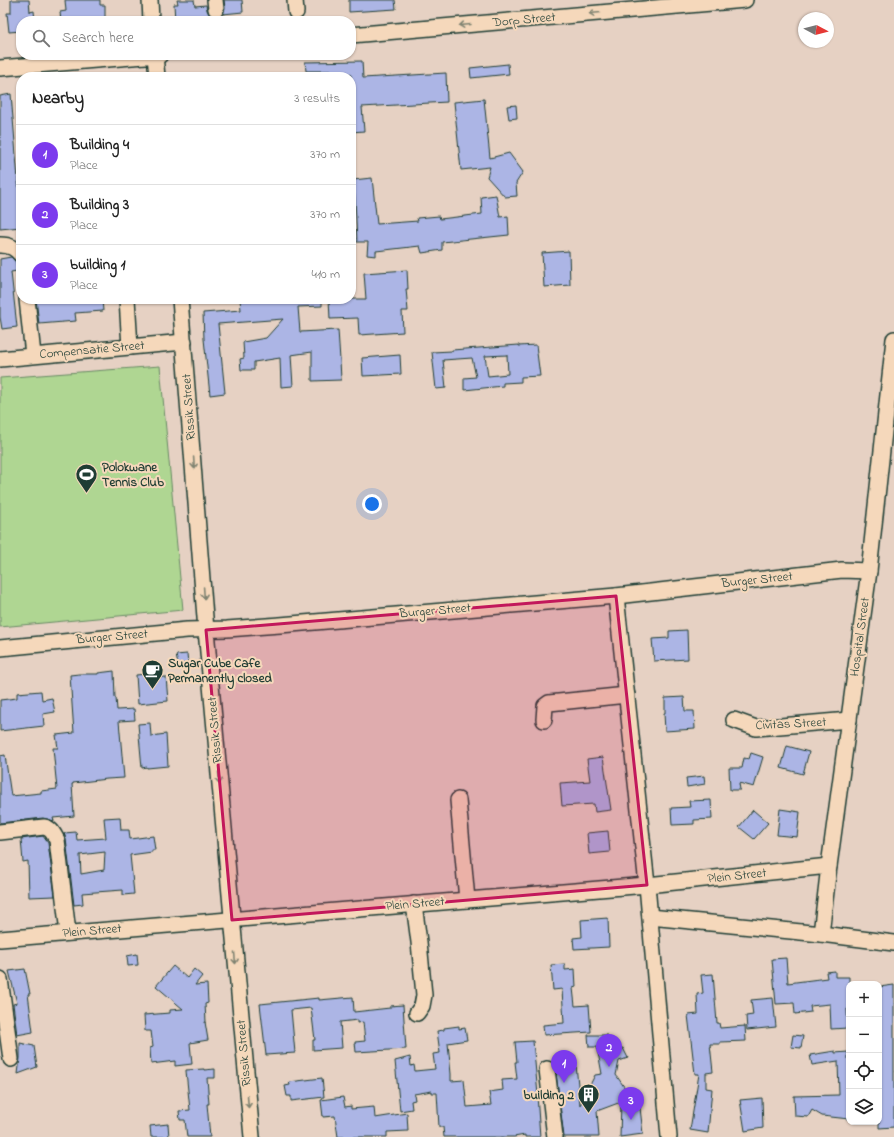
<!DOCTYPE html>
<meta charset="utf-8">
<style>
body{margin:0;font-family:"Indie Flower",sans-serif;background:#f2f2f2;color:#222}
.controls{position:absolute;right:12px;bottom:12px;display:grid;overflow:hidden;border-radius:8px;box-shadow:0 1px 3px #0004}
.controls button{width:36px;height:36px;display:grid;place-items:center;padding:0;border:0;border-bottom:1px solid #e0e0e0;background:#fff;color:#222;font:20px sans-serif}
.compass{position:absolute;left:798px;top:12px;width:36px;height:36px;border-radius:50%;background:#fff;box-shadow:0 1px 3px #0004;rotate:97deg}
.you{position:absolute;left:372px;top:504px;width:14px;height:14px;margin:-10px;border:3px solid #fff;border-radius:50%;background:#1a73e8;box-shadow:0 0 0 6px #1a73e833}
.badge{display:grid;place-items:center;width:26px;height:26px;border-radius:50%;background:#7c3aed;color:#fff;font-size:13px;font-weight:700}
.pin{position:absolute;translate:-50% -33px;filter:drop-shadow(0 1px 2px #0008)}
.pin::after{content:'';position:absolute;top:21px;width:14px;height:12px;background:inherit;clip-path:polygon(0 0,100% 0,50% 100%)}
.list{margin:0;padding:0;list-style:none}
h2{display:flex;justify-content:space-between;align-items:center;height:52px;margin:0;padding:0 16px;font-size:17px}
h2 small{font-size:13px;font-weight:400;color:#767676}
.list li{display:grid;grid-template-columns:26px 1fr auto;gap:12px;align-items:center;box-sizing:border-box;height:60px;padding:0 16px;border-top:1px solid #e0e0e0}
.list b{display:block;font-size:15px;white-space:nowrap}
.list p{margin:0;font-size:13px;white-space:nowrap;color:#767676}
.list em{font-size:13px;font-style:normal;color:#767676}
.icon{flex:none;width:22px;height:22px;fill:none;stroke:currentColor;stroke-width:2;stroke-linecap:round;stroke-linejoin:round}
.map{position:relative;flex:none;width:894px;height:1137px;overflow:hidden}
.search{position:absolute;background:#fff;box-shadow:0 1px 3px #0004;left:16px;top:16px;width:340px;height:44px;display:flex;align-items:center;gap:10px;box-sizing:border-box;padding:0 14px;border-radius:16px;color:#767676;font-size:15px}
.panel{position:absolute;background:#fff;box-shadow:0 1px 3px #0004;left:16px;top:72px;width:340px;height:232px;border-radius:16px}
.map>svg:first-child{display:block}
.grass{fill:#afd692;stroke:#678a63}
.building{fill:#acb5e5;stroke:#1f3d34;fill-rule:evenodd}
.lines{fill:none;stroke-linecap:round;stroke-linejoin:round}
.minor-casing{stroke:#1f3d34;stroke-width:18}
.minor{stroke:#f5d8bb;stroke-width:15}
.oneway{stroke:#7f8371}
.marked{fill:#c2185b;fill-opacity:0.2;stroke:#c2185b;stroke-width:3;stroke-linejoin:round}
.labels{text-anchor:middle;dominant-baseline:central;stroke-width:4;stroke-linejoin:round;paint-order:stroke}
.street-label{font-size:13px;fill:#1f3d34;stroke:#f5d8bb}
.poi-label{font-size:13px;font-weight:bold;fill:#1f3d34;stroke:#f5d8bb;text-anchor:start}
</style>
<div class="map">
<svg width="894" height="1137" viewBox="0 0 894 1137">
<rect width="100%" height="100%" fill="#e6d1c3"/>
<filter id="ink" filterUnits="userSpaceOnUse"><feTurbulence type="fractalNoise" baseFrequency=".025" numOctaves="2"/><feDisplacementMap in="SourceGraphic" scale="8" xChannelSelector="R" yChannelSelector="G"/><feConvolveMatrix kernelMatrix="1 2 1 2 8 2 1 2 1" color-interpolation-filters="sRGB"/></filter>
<g filter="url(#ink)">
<path class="grass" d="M160 366 183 610 0 627V378Z"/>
<g class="building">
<path d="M11 0H29L30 12 34 11 35 21H21V31L9 32 7 13H11Z"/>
<path d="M65 0H100V5H105V21H61L60 12 66 11Z"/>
<path d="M177 0H194L195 6 206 5 207 10 210 16H207V20L197 21H175L174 4H178Z"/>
<path d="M224 0H242L243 12 223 14 225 8Z"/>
<path d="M349 0H395L396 9 349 12Z"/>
<path d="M362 61 363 78 446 73 447 102 362 107 364 131 351 132V74H342L341 71H306L305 62Z"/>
<path d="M508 64 509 74 471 78 470 68Z"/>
<path d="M11 94 19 192H21V227L0 229V96Z"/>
<path d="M484 99 490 158 509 153 523 172 516 183 517 196 505 197 487 177 490 167 461 170 454 102Z"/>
<path d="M516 105 517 118 509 119 507 106Z"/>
<path d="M372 178 377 224 418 221 417 218 439 216 440 219 482 214 481 197 496 195 500 217 508 216 509 235 442 242V250L422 253 420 246 376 251V256L367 255 368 242H357L355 198 353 180Z"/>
<path d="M569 251 570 285 544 287 542 253Z"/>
<path d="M11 257 16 262 17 271 11 272 17 327 2 329 0 317V259Z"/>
<path d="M407 270 408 289H406L408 311H402L403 332 359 335 358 318 330 319 329 299H366L364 273Z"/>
<path d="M36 299H102L103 311 75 313 76 321 39 324Z"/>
<path d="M240 299H322V306L298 307 300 332 338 330 340 360 341 380 312 381V352L291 355 293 386 281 387 280 358 254 362V370H241L240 359 244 358 243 342 266 338 283 319 218 324 225 393 210 395 204 339 203 313 241 310Z"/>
<path d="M519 345V346L536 345 540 376 521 377V382L503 383V386L464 390V378L476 377 472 358 443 360 446 388 436 389 432 352 452 351V350ZM507 355 508 374 488 376 485 356Z"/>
<path d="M400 355 401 374 363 376 362 358Z"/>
<path d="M687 630 688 659 654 661 652 639 669 638V631Z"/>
<path d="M187 654 188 663 178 665 176 655Z"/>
<path d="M114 671 115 698H116L117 710 134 709 135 720 119 721 124 778 107 779 73 783V784H72L74 816 53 818 54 821 43 818 0 823V756L5 755 11 796 41 793V791L57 789 53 748H58L56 735 74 733 70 675 79 674H98V673Z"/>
<path d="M146 674V678L166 677 168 701 138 704 136 675Z"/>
<path d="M41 691 42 700 52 698 55 712 43 714 44 726 0 731V700L17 698V693Z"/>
<path d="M684 697 685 711H694L695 729 665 731 664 713H665V698Z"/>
<path d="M150 723 151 736 166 734 168 766 147 768V767L142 768 138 724Z"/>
<path d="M787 746 809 752 803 774 781 768Z"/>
<path d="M751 753 763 757 754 787 739 783 740 790H730L729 768H742L744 758 749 759Z"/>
<path d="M603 757 611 810 595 812 594 804 562 806 560 783 590 781 587 759Z"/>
<path d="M704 776 705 784 687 787 686 778Z"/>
<path d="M711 800 712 819 694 820V824L672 825 671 808 690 807 689 801Z"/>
<path d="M780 809 800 812 797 837 777 835Z"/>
<path d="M753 810 768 823 754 839 739 827Z"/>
<path d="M120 817 121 830H129L130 839 153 836 155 850H152V852L130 855 134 894 123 895V890L82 893 83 904 74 905 66 839 64 833 76 832 77 840 106 838 104 818ZM105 852 104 870 81 874 80 855Z"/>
<path d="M608 831 610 852 589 854 587 833Z"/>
<path d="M43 836 48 843 55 896 29 897 28 861 23 862 21 839Z"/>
<path d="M608 918 609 947 574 949 573 938 582 937 581 920Z"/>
<path d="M137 954 138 965 128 966 127 956Z"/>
<path d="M786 958 788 983 827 978 826 972 835 971V977H849V1009H847L848 1028 831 1029 830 1004 810 1006 811 1012 795 1014 794 1003 776 1004 772 959Z"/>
<path d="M565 964V970L575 969 576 987 573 988 575 1006 589 1005 591 1032 544 1035 543 1025 564 1023 562 989 553 990 551 965Z"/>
<path d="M173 966 187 978 194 969 202 976 195 985 207 984 208 1003 205 1004 206 1022H205L208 1040 190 1043 192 1064 175 1066V1061L151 1064 150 1048 153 1047 151 1031H145L144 1015 170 1013V1010L183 1009 156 986Z"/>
<path d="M25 969 30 994H28L33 1032 17 1035 13 1004 17 1003 9 971Z"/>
<path d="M713 974 717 1023H719L720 1028 745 1026 746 1041 720 1042V1044H710L713 1072 706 1073V1088L712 1089 708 1133 690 1130 699 1074H695L688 1015 698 1014 697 994 703 993 701 975Z"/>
<path d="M894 985V1127L879 1128V987Z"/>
<path d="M353 997 354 1012 390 1008V1006L403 1005 406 1049 356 1052 355 1042 365 1041 363 1022 358 1023V1020L340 1022 342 1048 313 1050V1040H315L311 1008 291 1010 295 1053 266 1055 260 1004 319 998V1000Z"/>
<path d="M773 998 776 1027 747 1030 746 1016 753 1015 751 1000Z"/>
<path d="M459 1026V1029L465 1028 467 1040 448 1043 451 1074V1081L464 1080 467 1107 491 1105 489 1092 503 1090 502 1080 517 1079 515 1062H517L515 1042 533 1041 538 1095H537L540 1137H525V1135L514 1137H444L443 1127H439L437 1093H432V1091L414 1094 415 1100 411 1101 412 1109 400 1111 395 1061 410 1057 411 1066 414 1065 415 1071 435 1069 433 1054 440 1053 437 1031 444 1030V1028Z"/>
<path d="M588 1035H607V1050L623 1048 628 1058 619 1061 616 1075 627 1091 638 1090 643 1134 620 1137 621 1102 597 1111 599 1137H564L555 1065 575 1055 580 1105 595 1075 602 1074 597 1047H589Z"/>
<path d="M793 1035 803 1036 801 1048 791 1047Z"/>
<path d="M20 1043 34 1046 37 1067 18 1074 20 1058Z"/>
<path d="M835 1051V1053L848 1052V1059H849V1119L822 1116 812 1110 808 1117 795 1116 794 1096 839 1095 838 1061 812 1065 810 1055Z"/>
<path d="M204 1069V1070L215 1069V1078H207L209 1104H207L210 1137H187L185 1120H180L179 1111 190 1110 186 1071V1070Z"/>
<path d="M322 1078 324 1097 291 1101V1096H287L285 1086 290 1085 289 1082Z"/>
<path d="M343 1097 345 1107 351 1106V1109L374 1107 375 1118 407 1113 408 1131 387 1132V1137H338L335 1116 323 1117 321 1100Z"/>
<path d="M762 1098 763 1128 745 1131 740 1100Z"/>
<path d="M168 1124 169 1137H151L150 1126Z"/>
</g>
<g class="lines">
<defs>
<g id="minor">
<path d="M150 0 151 21"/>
<path d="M215 0 216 9"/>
<path d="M295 0 296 12"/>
<path d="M351 35 745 0"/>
<path d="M155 55 157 77"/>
<path d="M0 68 132 57 160 55"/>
<path d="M0 245C10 245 16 248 21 255"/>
<path d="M27 299 33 355"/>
<path d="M127 299 130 347"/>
<path d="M180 299 206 630 252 1137"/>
<path d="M0 359 184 342"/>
<path d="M616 596 647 885 669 1137"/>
<path d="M0 648 187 630 227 629 280 625 616 596 842 570 869 571"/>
<path d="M544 720 545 706 549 703 627 695"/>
<path d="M734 720 756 728 849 720"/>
<path d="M458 800 467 900"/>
<path d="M0 832 44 827C51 828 53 833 57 840L68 933"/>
<path d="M414 904 419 942 424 995 422 1006 417 1013"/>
<path d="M650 917 821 934 894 943"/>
<path d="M821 934 829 866 869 571 894 339"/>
<path d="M0 939 647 885 829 866"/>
<path d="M0 979 11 1059"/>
<path d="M547 1069 555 1137"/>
</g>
</defs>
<use href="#minor" class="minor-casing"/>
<use href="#minor" class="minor"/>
</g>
<defs><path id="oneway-shaft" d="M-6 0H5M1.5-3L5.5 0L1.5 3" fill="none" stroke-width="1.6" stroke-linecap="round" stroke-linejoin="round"/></defs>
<g class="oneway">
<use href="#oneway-shaft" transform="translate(595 13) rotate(175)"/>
<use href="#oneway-shaft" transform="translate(465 25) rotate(175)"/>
<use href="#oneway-shaft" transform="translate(194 463) rotate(86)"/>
<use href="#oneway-shaft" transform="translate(204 593) rotate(86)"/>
<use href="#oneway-shaft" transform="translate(219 778) rotate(85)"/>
<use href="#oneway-shaft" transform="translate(235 958) rotate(85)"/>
<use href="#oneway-shaft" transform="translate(248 1102) rotate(85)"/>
</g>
</g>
<path class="marked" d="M616 596 647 885 232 920 206 630Z"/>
<defs>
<symbol id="stadium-pin" viewBox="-11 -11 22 30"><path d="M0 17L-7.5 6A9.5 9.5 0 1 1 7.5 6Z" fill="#1f3d34" stroke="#f5d8bb"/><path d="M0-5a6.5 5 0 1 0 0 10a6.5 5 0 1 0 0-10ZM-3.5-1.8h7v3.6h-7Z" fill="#fff"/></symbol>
<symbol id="cafe-pin" viewBox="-11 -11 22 30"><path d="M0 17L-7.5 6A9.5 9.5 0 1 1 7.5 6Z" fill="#1f3d34" stroke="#f5d8bb"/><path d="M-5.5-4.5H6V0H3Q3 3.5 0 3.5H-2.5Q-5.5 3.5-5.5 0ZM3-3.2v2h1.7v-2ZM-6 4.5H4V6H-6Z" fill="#fff"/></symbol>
<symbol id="building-pin" viewBox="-11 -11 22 30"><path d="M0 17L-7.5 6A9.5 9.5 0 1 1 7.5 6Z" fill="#1f3d34" stroke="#f5d8bb"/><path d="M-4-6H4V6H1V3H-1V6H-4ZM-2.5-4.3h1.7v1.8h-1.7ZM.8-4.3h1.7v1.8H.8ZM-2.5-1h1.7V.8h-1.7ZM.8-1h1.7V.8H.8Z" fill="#fff"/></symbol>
</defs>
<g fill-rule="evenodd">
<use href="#stadium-pin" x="74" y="462" width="25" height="34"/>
<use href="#cafe-pin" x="140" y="658" width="25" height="34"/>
<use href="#building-pin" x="576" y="1082" width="25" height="34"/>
</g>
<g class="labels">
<g class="street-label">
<text transform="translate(524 20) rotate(-5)">Dorp Street</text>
<text transform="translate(92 350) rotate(-5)">Compensatie Street</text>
<text transform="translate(189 407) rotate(-94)">Rissik Street</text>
<text transform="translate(757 580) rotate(-6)">Burger Street</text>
<text transform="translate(435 611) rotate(-5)">Burger Street</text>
<text transform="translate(112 637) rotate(-5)">Burger Street</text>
<text transform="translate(860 637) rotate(-82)">Hospital Street</text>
<text transform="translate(791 724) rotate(-3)">Civitas Street</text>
<text transform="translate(215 730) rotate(-95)">Rissik Street</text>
<text transform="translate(737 876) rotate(-6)">Plein Street</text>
<text transform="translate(415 904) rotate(-5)">Plein Street</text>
<text transform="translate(92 931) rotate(-5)">Plein Street</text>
<text transform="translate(244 1053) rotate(-95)">Rissik Street</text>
</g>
<g class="poi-label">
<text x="102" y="467">Polokwane<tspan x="102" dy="15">Tennis Club</tspan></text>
<text x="168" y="663">Sugar Cube Cafe<tspan x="168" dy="15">Permanently closed</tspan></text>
<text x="574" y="1095" text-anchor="end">building 2</text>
</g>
</g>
</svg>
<div class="controls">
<button>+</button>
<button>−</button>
<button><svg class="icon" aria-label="locate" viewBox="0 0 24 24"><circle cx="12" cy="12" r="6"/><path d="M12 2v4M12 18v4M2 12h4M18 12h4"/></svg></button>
<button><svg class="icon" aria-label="layers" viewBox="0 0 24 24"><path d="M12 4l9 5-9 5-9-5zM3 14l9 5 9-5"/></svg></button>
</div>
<svg class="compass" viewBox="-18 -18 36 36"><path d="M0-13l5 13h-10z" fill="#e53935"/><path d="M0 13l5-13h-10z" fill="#767676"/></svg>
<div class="you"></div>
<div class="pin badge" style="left:564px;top:1083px">1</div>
<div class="pin badge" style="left:609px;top:1067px">2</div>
<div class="pin badge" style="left:631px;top:1120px">3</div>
<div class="search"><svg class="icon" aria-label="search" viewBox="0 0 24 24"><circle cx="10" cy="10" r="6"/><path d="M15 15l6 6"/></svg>Search here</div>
<section class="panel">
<h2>Nearby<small>3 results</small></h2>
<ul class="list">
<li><span class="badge">1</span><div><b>Building 4</b><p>Place</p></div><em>370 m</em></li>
<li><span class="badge">2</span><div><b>Building 3</b><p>Place</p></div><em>370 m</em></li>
<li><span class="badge">3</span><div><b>building 1</b><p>Place</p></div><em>410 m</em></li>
</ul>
</section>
</div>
